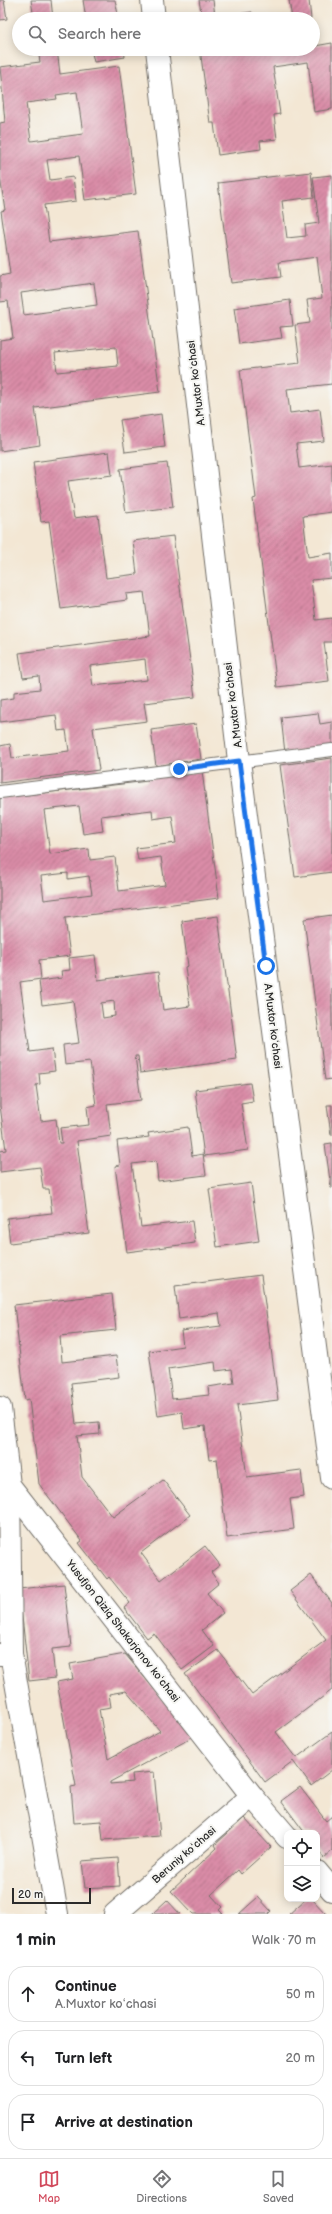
<!DOCTYPE html>
<meta charset="utf-8">
<style>
body{margin:0;font-family:"Balsamiq Sans",sans-serif;background:#f6f6f6;color:#202124}
.controls{position:absolute;right:12px;bottom:12px;display:grid;overflow:hidden;border-radius:8px;box-shadow:0 2px 10px #0003}
.controls button{width:36px;height:36px;display:grid;place-items:center;padding:0;border:0;border-bottom:1px solid #e0e0e0;background:#fff;color:#202124;font:20px sans-serif}
.scale{position:absolute;left:12px;bottom:10px;width:79px;box-sizing:border-box;padding-left:4px;border:2px solid #2b2b2b;border-top:0;font-size:11px;line-height:14px;white-space:nowrap;color:#2b2b2b;-webkit-text-stroke:3px #f6f6f2;paint-order:stroke}
.stop{position:absolute;width:12px;height:12px;margin:-9px;border:3px solid #1a73e8;border-radius:50%;background:#fff}
.stop.end{background:#1a73e8;border-color:#fff;box-shadow:0 1px 4px #0008}
.list{margin:0;padding:0;list-style:none}
h2{display:flex;justify-content:space-between;align-items:center;height:52px;margin:0;padding:0 16px;font-size:17px}
h2 small{font-size:13px;font-weight:400;color:#757577}
.list li{display:grid;grid-template-columns:26px 1fr auto;gap:12px;align-items:center;box-sizing:border-box;height:56px;margin:0 8px 8px;padding:0 8px;border:1px solid #e0e0e0;border-radius:16px}
.list b{display:block;font-size:15px;white-space:nowrap}
.list p{margin:0;font-size:13px;white-space:nowrap;color:#757577}
.list em{font-size:13px;font-style:normal;color:#757577}
.icon{flex:none;width:22px;height:22px;fill:none;stroke:currentColor;stroke-width:2;stroke-linecap:round;stroke-linejoin:round}
.map{position:relative;flex:none;width:332px;height:1914px;overflow:hidden}
.search{position:absolute;background:#fff;box-shadow:0 2px 10px #0003;left:12px;right:12px;top:12px;height:44px;display:flex;align-items:center;gap:10px;box-sizing:border-box;padding:0 14px;border-radius:22px;color:#757577;font-size:15px}
.sheet{height:244px;background:#fff}
nav{display:flex;justify-content:space-around;align-items:center;box-sizing:border-box;height:56px;border-top:1px solid #e0e0e0;background:#fff;font-size:11px;color:#757577}
nav a{display:grid;justify-items:center;gap:2px}
nav .on{color:#d1495b}
.map>svg:first-child{display:block}
.building{fill:url(#building-hatch);fill-rule:evenodd}
.lines{fill:none;stroke-linecap:round;stroke-linejoin:round}
.service-casing{stroke:#716d66;stroke-width:14}
.minor-casing{stroke:#716d66;stroke-width:24}
.service{stroke:#fff;stroke-width:12}
.minor{stroke:#fff;stroke-width:22}
.route{stroke:#1a73e8;stroke-width:5}
.labels{text-anchor:middle;dominant-baseline:central;stroke-width:4;stroke-linejoin:round;paint-order:stroke}
.street-label{font-size:11px;fill:#2b2b2b;stroke:#f6f6f2}
</style>
<div class="map">
<svg width="332" height="1914" viewBox="0 0 332 1914">
<defs>
<pattern id="building-hatch" width="6" height="6" patternUnits="userSpaceOnUse"><rect width="6" height="6" fill="#da8ca7"/><path d="M-1 1l2-2M0 6l6-6M5 7l2-2" fill="none" stroke="#b17388"/></pattern>
</defs>
<rect width="100%" height="100%" fill="#f6f6f2"/>
<filter id="ink" filterUnits="userSpaceOnUse"><feTurbulence type="fractalNoise" baseFrequency=".025" numOctaves="2"/><feDisplacementMap in="SourceGraphic" scale="8" xChannelSelector="R" yChannelSelector="G"/><feConvolveMatrix kernelMatrix="1 2 1 2 8 2 1 2 1" color-interpolation-filters="sRGB"/></filter>
<filter id="wash" filterUnits="userSpaceOnUse"><feTurbulence type="fractalNoise" baseFrequency=".012" numOctaves="4" result="noise"/><feDisplacementMap in="SourceGraphic" scale="16" xChannelSelector="R" yChannelSelector="G"/><feGaussianBlur stdDeviation="0.9" result="paint"/><feColorMatrix in="noise" values="0 0 0 0 0 0 0 0 0 0 0 0 0 0 0 0 0 1.4 0 .05"/><feComposite in="paint" operator="in"/></filter>
<g filter="url(#wash)">
<rect width="100%" height="100%" fill="#f3e7d4"/>
<g id="blocks">
<g class="building">
<path d="M0 0H4L7 19 0 20Z"/>
<path d="M31 0H51L53 19H34Z"/>
<path d="M83 0H115L119 19H86Z"/>
<path d="M199 0H213L215 16 202 18Z"/>
<path d="M289 0H309L311 19H292Z"/>
<path d="M252 12 253 19H207V18Z"/>
<path d="M313 38 315 46 332 43V109L314 112 308 62 273 67 280 114 274 115 277 139 260 141 261 149 218 155 214 123H210L200 49H258V53L290 49H313Z"/>
<path d="M38 49H57L60 74 119 66 136 194 85 200 79 156 47 160 50 180 73 177 76 201 44 205 49 242 138 231 160 392 35 408 40 445 0 451V340L13 338 8 301 0 302V276L10 274 1 211 5 210 0 177V123L5 122 0 67 40 62ZM77 92 83 134 31 141 26 103 57 99 56 95ZM94 283 97 305 24 315 21 293ZM116 347 118 366 57 372 55 353Z"/>
<path d="M91 49H124L125 57 94 62Z"/>
<path d="M311 172 314 197 282 201 287 238 306 236 305 225 319 223 313 177 332 175V384L287 389 290 413 320 409 324 441 296 444 299 468 332 464V512L303 516 308 557 332 553V578L311 580 316 620 332 618V642H324L329 681 277 687 253 499 256 498 240 370 300 363 295 325 310 323 307 300 322 298 317 257 279 262 281 277 231 283 218 183Z"/>
<path d="M290 300 293 326 280 327 282 338 239 344 234 308Z"/>
<path d="M161 414 165 447 125 452 120 420Z"/>
<path d="M109 452 112 475 68 481 74 518 98 515 106 578 137 574 133 541 173 536 195 697 144 703 147 721 93 728 99 770 0 783V746L10 744 12 758 69 751 66 730 58 731 56 715 0 722V700L14 698V692L40 689 39 676 23 678 19 653 150 636 144 592 126 594 127 600 61 609 49 521 41 522 33 462ZM145 659 147 680 93 686 90 666Z"/>
<path d="M167 463 173 507 126 513 120 469Z"/>
<path d="M318 713 320 724 332 722V747L285 753 281 717Z"/>
<path d="M196 724 201 759 156 766 151 730Z"/>
<path d="M332 758V872L295 877 280 765Z"/>
<path d="M202 771 219 898 65 918 70 956 39 960 41 979 20 982 30 1052 52 1049 55 1071 39 1073 40 1084 36 1085 41 1121 56 1119 59 1143H62L60 1128 89 1125 87 1107 96 1105 90 1062 65 1065 63 1045 79 1043 73 1001 42 1005 39 981 62 978 61 971 70 970 69 958 95 955 98 980 158 972 163 1010 190 1006 185 967 188 966 182 921 218 916 237 1060 140 1073 138 1056H135L141 1100 107 1104 111 1136 77 1141 89 1233 10 1243 7 1218 52 1213 49 1189H43L40 1167 0 1172V1151L6 1150 0 1106V798L148 781V778ZM79 806 83 834 103 831 101 816 152 810 153 819 172 816 176 843 136 848 138 860 161 857 165 885 119 891 115 857 90 860 89 849 50 854 44 810ZM68 873V879L89 876 92 894 44 900 41 876ZM114 1001 115 1016 103 1018 101 1003Z"/>
<path d="M332 915V1079L325 1080 304 919Z"/>
<path d="M250 1083 253 1101 241 1103 248 1150 204 1156 195 1090Z"/>
<path d="M327 1105H332V1135H331Z"/>
<path d="M188 1127 192 1156 203 1154 206 1175 158 1181 156 1161 132 1164 141 1227 192 1221 195 1243 127 1252 115 1166 120 1165 117 1141 149 1137 148 1133Z"/>
<path d="M332 1143V1188H331L325 1144Z"/>
<path d="M251 1183 259 1241 217 1247 209 1189Z"/>
<path d="M261 1275 278 1400 237 1405 247 1477 301 1470 304 1497 290 1499 294 1529 227 1538 217 1459 209 1460 205 1426 184 1429 182 1412 158 1416 149 1351 183 1346 181 1331 221 1326 219 1313 179 1319 175 1286ZM215 1362 216 1371 232 1369 234 1383 208 1387 209 1395 172 1399 168 1369Z"/>
<path d="M112 1294 116 1330 60 1336 62 1362 116 1356 119 1377 71 1383 76 1424 99 1422 100 1434 77 1436 82 1477 113 1517 163 1480 190 1515 141 1553 161 1580 205 1546 220 1565 211 1572 219 1583 207 1593 223 1613 202 1630 214 1646 182 1670 154 1633 147 1638 124 1608 130 1603 109 1577 107 1579 79 1543 82 1541 39 1484 29 1399 25 1400 14 1305Z"/>
<path d="M311 1575 332 1603V1690L276 1732 296 1758 332 1732V1770L311 1786 293 1761 265 1782 185 1674 218 1650 252 1695 326 1640 290 1591Z"/>
<path d="M64 1584 71 1647 52 1649 55 1678 29 1681 19 1589Z"/>
<path d="M125 1654 193 1735 184 1742 110 1782V1784L133 1782 132 1774 154 1772 160 1836 103 1840 101 1821 74 1823 71 1787 76 1786 57 1682 73 1679 70 1664ZM126 1691 160 1731 108 1759 99 1709 111 1707 109 1694Z"/>
<path d="M300 1787 326 1821 332 1816V1851L324 1858 317 1848V1833H305L281 1801Z"/>
<path d="M244 1818 271 1847 241 1874 238 1870 211 1895 222 1907 219 1910 223 1914H193L171 1891 217 1848 215 1845Z"/>
<path d="M118 1858 120 1886 85 1888 82 1861Z"/>
<path d="M258 1897 271 1911 268 1914H239Z"/>
<path d="M306 1899H312L326 1914H289Z"/>
<path d="M167 1900 180 1914H152Z"/>
</g>
</g>
</g>
<g filter="url(#ink)">
<use href="#blocks" fill-opacity="0" stroke="#716d66" stroke-width="1"/>
<g class="lines">
<defs>
<path id="service" d="M0 792 332 750"/>
<g id="minor">
<path d="M152 0 154 19"/>
<path d="M157 49 239 761 332 1478"/>
<path d="M0 1408 9 1485 252 1796 287 1837"/>
<path d="M9 1485 11 1654"/>
<path d="M0 1655 11 1654 57 1914"/>
<path d="M317 1872 332 1890"/>
<path d="M115 1914 252 1796"/>
</g>
</defs>
<use href="#service" class="service-casing"/>
<use href="#minor" class="minor-casing"/>
<use href="#service" class="service"/>
<use href="#minor" class="minor"/>
</g>
</g>
<g class="lines" filter="url(#ink)">
<path class="route" d="M179 769 239 761 266 966"/>
</g>
<g class="labels">
<g class="street-label">
<text transform="translate(196 383) rotate(-97)">A.Muxtor koʻchasi</text>
<text transform="translate(233 705) rotate(-97)">A.Muxtor koʻchasi</text>
<text transform="translate(273 1026) rotate(83)">A.Muxtor koʻchasi</text>
<text transform="translate(123 1631) rotate(52)">Yusufjon Qiziq Shakarjonov koʻchasi</text>
<text transform="translate(184 1855) rotate(-41)">Beruniy koʻchasi</text>
</g>
</g>
</svg>
<div class="controls">
<button><svg class="icon" aria-label="locate" viewBox="0 0 24 24"><circle cx="12" cy="12" r="6"/><path d="M12 2v4M12 18v4M2 12h4M18 12h4"/></svg></button>
<button><svg class="icon" aria-label="layers" viewBox="0 0 24 24"><path d="M12 4l9 5-9 5-9-5zM3 14l9 5 9-5"/></svg></button>
</div>
<div class="scale">20 m</div>
<div class="stop" style="left:266px;top:966px"></div>
<div class="stop end" style="left:179px;top:769px"></div>
<div class="search"><svg class="icon" aria-label="search" viewBox="0 0 24 24"><circle cx="10" cy="10" r="6"/><path d="M15 15l6 6"/></svg>Search here</div>
</div>
<section class="sheet">
<h2>1 min<small>Walk · 70 m</small></h2>
<ul class="list">
<li><svg class="icon" aria-label="ahead" viewBox="0 0 24 24"><path d="M12 20V5M6 11l6-6 6 6"/></svg><div><b>Continue</b><p>A.Muxtor koʻchasi</p></div><em>50 m</em></li>
<li><svg class="icon" aria-label="left" viewBox="0 0 24 24"><path d="M17 20v-9H6M10 6l-5 5 5 5"/></svg><div><b>Turn left</b></div><em>20 m</em></li>
<li><svg class="icon" aria-label="arrive" viewBox="0 0 24 24"><path d="M6 21V4h12l-3 4 3 4H6"/></svg><div><b>Arrive at destination</b></div></li>
</ul>
</section>
<nav>
<a class="on"><svg class="icon" aria-label="map" viewBox="0 0 24 24"><path d="M3 6l6-2 6 2 6-2v14l-6 2-6-2-6 2zM9 4v14M15 6v14"/></svg>Map</a>
<a><svg class="icon" aria-label="directions" viewBox="0 0 24 24"><path d="M12 3l9 9-9 9-9-9zM9 14v-3h6M13 9l2 2-2 2"/></svg>Directions</a>
<a><svg class="icon" aria-label="saved" viewBox="0 0 24 24"><path d="M7 4h10v16l-5-4-5 4z"/></svg>Saved</a>
</nav>
